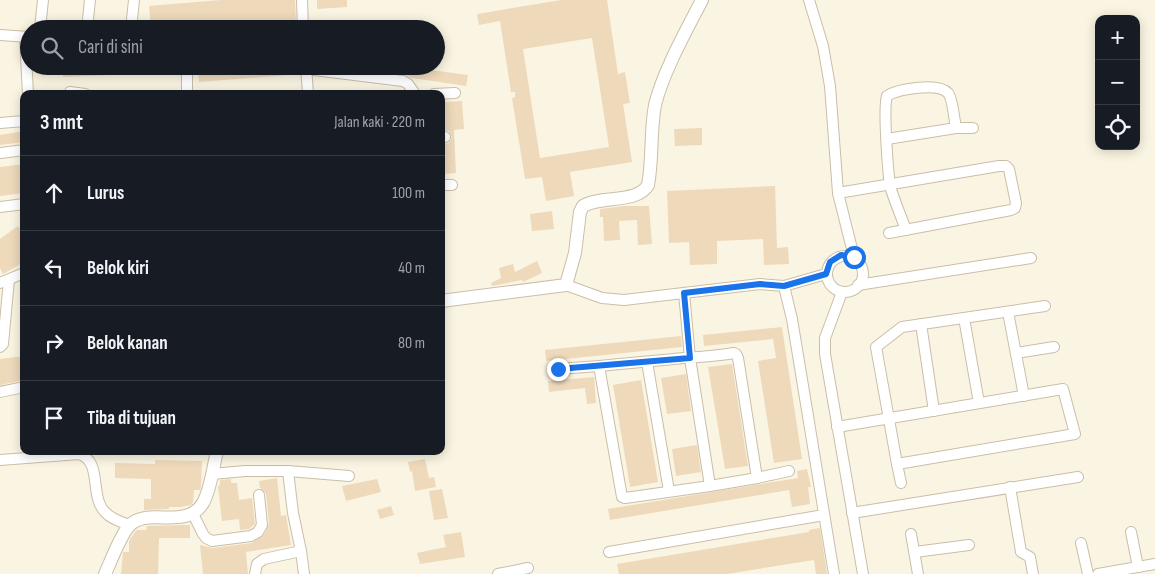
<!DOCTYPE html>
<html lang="id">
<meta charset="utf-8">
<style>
body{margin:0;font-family:"Sofia Sans Condensed",sans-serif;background:#20242c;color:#f1f3f6}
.controls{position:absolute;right:15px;top:15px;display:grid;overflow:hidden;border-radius:10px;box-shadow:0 2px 12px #0003}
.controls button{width:45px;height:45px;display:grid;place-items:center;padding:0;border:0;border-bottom:1px solid #363941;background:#171b24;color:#f1f3f6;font:25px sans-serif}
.stop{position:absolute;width:15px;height:15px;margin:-11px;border:4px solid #1a73e8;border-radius:50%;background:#fff}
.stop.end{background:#1a73e8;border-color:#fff;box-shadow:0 1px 5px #0008}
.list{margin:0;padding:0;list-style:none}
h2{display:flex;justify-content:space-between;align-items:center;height:65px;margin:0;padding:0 20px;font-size:21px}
h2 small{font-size:16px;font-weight:400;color:#9ea1a6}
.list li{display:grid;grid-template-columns:32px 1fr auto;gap:15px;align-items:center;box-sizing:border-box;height:75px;padding:0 20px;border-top:1px solid #363941}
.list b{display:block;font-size:19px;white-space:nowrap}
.list em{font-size:16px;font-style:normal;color:#9ea1a6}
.icon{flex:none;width:28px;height:28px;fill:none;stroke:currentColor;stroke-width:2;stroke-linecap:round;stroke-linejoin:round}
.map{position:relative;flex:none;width:1155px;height:574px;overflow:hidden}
.search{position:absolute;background:#171b24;box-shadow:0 2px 12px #0003;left:20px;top:20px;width:425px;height:55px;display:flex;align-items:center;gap:12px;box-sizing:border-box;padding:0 18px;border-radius:28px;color:#9ea1a6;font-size:19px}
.panel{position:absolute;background:#171b24;box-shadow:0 2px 12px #0003;left:20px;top:90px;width:425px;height:365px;border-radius:10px}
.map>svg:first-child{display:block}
.building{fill:#eed9bb;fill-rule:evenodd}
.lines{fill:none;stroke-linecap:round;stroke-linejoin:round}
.minor-casing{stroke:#cabea9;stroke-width:12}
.tertiary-casing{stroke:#cabea9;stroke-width:14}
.minor{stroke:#fff;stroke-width:10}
.tertiary{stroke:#fff;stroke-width:12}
.route{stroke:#1a73e8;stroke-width:6}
</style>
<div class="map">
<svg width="1155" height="574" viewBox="0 0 1155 574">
<rect width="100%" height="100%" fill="#faf5e2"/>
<g class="building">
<path d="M221 0H295L296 22 214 29H151L149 6Z"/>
<path d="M317 0H347V7L317 9Z"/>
<path d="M561 0H607L618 74 625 72 630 103 623 104 632 162 570 172 574 196 546 201 542 177 525 179 512 98 515 97V92H511L500 21 479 25 477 14ZM592 38 609 147 540 158 523 49Z"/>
<path d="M134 66V74L63 77V67Z"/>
<path d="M261 66H299L300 74 199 82 198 71Z"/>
<path d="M368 66H402L468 75 466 86 412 78 404 74 368 70Z"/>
<path d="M462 101 464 129 454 130 456 173 441 174V144L449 143 452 137 449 131 441 130V102Z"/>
<path d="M702 128V145L675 146 674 129Z"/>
<path d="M24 131V142L0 145V135Z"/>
<path d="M24 164V193L0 196V167Z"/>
<path d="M775 186 777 248 788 247 789 264 764 265 763 239 717 241V264L690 265 689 242 669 243 667 191Z"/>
<path d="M624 206H649L652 244 638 245 637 220 619 221 620 240 604 241 603 217H600V209Z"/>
<path d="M552 211 554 229 532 231 530 214Z"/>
<path d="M18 226 24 235V262L3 274 0 268V239Z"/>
<path d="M537 261 542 273 523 282 522 280 492 286 491 283 501 278 499 268 513 264 515 272Z"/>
<path d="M782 327 802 459 774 463 758 361 776 358 773 339 704 346 703 335Z"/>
<path d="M681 336 682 347 546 361 545 350Z"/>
<path d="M24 356V380L0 385V359Z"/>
<path d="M732 364 748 466 725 469 708 367Z"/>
<path d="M686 374 691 411 667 414 661 378Z"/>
<path d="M594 377 596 403 587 404 585 388 549 392 548 381Z"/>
<path d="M641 380 658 482 630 487 613 385Z"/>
<path d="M697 445 701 472 676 476 672 449Z"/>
<path d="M425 459 429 478 434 477 436 487 415 491 412 471 410 472 408 462Z"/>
<path d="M155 460 202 461 201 486 200 490H194L193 502 191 505 181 507H169V509L144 510V499H151V479L115 478V463L155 464Z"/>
<path d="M807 469 811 487H808L810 504 792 507 789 490 610 520 608 509 798 478 797 471Z"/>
<path d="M277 478 281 516 286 515 291 545 246 552 248 574H203L200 545 213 548 252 543 264 535 269 524 266 494 264 491 260 488 259 481Z"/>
<path d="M231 479V483H237L239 500 252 498 255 524 249 529 240 530 239 519 222 521 218 486 220 485V480Z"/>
<path d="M377 479 381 492 346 501 342 486Z"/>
<path d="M442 489 448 518 434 520 429 491Z"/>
<path d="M391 506 394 515 380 519 377 510Z"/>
<path d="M181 525H190V538H159L158 574H121L123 552H129V541L135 532 137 530H146L147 526Z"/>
<path d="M820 528 827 574H816L814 560 727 574H619L617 564 809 532V530Z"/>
<path d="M461 532 465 557 420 564 417 553 446 547 443 535Z"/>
</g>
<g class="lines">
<defs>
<g id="minor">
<path d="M302 0 303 29"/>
<path d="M809 0 823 46 830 86 838 193 854 257"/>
<path d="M40 29 43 0"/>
<path d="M87 29 90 0"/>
<path d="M131 29 134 0"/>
<path d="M0 35 29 37"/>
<path d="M25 37 28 94"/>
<path d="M187 66V94"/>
<path d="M306 66 308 94"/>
<path d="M306 69 403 81 408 84 415 94"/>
<path d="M70 92 85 94"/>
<path d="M434 94 455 93"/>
<path d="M0 123 24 121"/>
<path d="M441 137H445"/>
<path d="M887 139 956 128"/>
<path d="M0 153 24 150"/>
<path d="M441 185H452"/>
<path d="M838 193 999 166H1006L1009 169 1016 203 1015 208 1011 210 889 233"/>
<path d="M0 207 24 204"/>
<path d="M906 230C901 216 894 200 890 186 888 171 883 108 887 96 898 89 938 82 948 93 953 99 954 119 956 128H973"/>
<circle cx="845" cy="274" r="18"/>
<path d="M0 283 24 273"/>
<path d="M566 285 602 298 624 300 760 284 784 286 792 319 834 574"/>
<path d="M858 285 1031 258"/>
<path d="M784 286 826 274"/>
<path d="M842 292 825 338V354L863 574"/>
<path d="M684 293 690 358 710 486 757 478 738 358 736 354 734 353C717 356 701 357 684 358 656 361 627 363 599 366L622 497 625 498 710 486"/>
<path d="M1008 312 1024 396"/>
<path d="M964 318 979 403"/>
<path d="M921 324 934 411"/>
<path d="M0 347 3 344 9 280"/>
<path d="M1016 353 1054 347"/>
<path d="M647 362 669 491"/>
<path d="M558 369 599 366"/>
<path d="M0 392 24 387"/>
<path d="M837 427 1063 389 1075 434 897 464 876 347 902 327 1045 306"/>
<path d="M0 460 79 454C103 461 89 496 105 512 111 519 121 522 129 525"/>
<path d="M897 464 901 483"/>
<path d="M288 471 349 476"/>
<path d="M212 474 245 471H288L293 513 301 551 264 559 257 564 255 574"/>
<path d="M757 478 789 471"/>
<path d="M1010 487 1021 552 1030 557 1033 574"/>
<path d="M852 513 1078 477"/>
<path d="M193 514 203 534 206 538 212 541 251 536 258 532 262 525 259 495"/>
<path d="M1131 532 1138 567"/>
<path d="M911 534 918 574"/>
<path d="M1081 543 1088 574"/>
<path d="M301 551 304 574"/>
<path d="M609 552 824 515"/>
<path d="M915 552 969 545"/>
<path d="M498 574 528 568"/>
<path d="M1098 574 1155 564"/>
</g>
<g id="tertiary">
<path d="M441 301 566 285 575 253 580 212 583 206C601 195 637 204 648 185 653 159 650 131 655 105 663 72 686 31 702 0"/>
<path d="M105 574C111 561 120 536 129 526 147 506 186 531 203 503 211 488 213 468 217 451"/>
</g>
</defs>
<use href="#minor" class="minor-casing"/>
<use href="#tertiary" class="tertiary-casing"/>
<use href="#minor" class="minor"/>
<use href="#tertiary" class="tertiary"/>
</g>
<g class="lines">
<path class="route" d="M558 369 690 358 684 293 760 284 784 286 826 274 830 262 841 255 854 257"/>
</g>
</svg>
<div class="controls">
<button>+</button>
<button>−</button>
<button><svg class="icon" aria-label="locate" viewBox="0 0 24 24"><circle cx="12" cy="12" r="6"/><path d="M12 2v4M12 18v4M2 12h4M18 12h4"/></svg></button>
</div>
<div class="stop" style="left:854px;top:257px"></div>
<div class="stop end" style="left:558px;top:369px"></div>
<div class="search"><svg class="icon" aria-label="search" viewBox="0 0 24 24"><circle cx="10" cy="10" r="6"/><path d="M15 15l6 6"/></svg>Cari di sini</div>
<section class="panel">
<h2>3 mnt<small>Jalan kaki · 220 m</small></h2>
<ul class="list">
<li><svg class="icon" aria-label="ahead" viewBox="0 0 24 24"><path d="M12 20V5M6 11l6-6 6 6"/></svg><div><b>Lurus</b></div><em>100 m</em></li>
<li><svg class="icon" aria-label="left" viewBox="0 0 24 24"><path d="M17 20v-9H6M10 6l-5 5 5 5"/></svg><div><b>Belok kiri</b></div><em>40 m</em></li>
<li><svg class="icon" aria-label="right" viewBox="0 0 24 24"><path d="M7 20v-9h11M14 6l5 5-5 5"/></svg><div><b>Belok kanan</b></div><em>80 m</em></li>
<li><svg class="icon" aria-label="arrive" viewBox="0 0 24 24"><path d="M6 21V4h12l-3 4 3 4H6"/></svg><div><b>Tiba di tujuan</b></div></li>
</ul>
</section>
</div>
